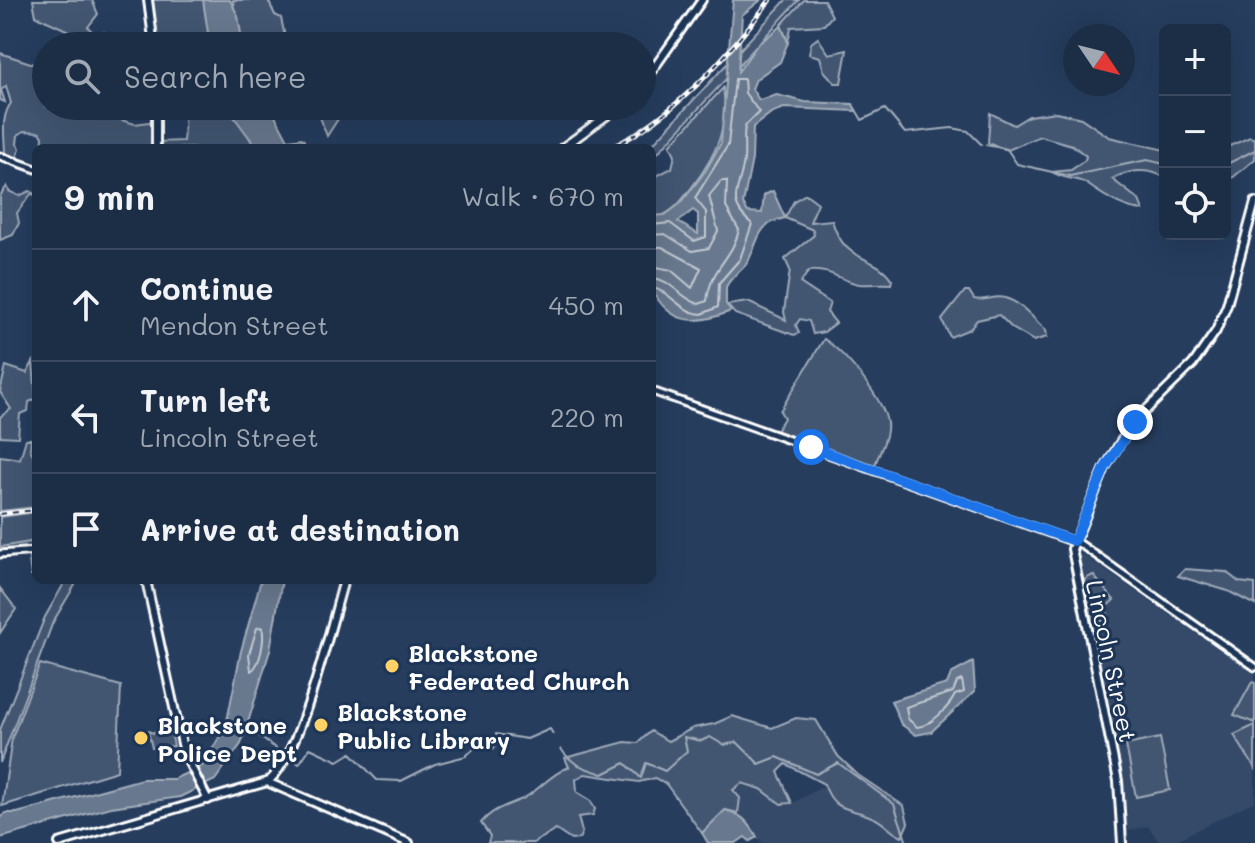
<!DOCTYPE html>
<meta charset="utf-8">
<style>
body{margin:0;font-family:Mali,sans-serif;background:#25364d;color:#f1f3f6}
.controls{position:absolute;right:24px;top:24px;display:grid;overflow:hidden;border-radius:12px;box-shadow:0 8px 32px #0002}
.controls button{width:72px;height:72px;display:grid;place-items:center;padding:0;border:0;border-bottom:2px solid #3a4a5f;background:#1c2e46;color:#f1f3f6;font:40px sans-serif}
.compass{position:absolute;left:1063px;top:24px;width:72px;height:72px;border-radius:50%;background:#1c2e46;box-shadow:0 8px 32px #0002;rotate:125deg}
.stop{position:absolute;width:24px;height:24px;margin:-18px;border:6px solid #1a73e8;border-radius:50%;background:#fff}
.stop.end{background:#1a73e8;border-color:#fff;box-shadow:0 2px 8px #0008}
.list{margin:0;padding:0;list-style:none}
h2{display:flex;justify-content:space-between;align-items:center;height:104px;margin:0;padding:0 32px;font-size:34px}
h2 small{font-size:26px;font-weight:400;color:#a0a8b3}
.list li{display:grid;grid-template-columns:52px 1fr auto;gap:24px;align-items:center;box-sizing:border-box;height:112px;padding:0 32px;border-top:2px solid #3a4a5f}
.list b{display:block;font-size:30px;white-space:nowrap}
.list p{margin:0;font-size:26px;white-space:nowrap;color:#a0a8b3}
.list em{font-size:26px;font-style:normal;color:#a0a8b3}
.icon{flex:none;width:44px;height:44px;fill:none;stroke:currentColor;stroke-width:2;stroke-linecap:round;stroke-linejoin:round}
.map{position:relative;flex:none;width:1255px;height:843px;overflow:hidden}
.search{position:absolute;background:#1c2e46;box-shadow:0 8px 32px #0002;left:32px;top:32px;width:624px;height:88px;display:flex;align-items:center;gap:20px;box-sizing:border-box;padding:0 28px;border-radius:44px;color:#a0a8b3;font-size:30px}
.panel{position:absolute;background:#1c2e46;box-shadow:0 8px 32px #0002;left:32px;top:144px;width:624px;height:440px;border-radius:12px}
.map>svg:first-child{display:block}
.built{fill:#344a68}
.green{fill:#425672;stroke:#a0aab8;stroke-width:2}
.water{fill:#67788e;stroke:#a4aebb;stroke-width:2;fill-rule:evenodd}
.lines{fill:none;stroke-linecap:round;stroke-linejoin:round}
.shore{stroke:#c2c9d2;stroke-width:2}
.stream{stroke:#a4aebb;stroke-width:2}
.tertiary-casing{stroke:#fff;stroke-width:11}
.secondary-casing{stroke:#fff;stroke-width:12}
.tertiary{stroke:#1d3557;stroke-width:5}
.secondary{stroke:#1d3557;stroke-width:6}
.rail-casing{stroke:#fff;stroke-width:5}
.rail{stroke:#1d3557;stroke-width:2;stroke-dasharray:6;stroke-linecap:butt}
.route{stroke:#1a73e8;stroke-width:10}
.poi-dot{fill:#ffd166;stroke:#1d3557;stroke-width:3}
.labels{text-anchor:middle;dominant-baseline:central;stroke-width:6;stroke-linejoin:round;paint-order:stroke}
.poi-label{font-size:24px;font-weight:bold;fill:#fff;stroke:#1d3557;text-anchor:start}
.street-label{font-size:24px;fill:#fff;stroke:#1d3557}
</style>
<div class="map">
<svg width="1255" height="843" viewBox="0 0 1255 843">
<rect width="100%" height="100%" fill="#263d5e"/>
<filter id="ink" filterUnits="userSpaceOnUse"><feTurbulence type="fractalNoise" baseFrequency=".0125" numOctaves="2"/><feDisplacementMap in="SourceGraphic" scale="16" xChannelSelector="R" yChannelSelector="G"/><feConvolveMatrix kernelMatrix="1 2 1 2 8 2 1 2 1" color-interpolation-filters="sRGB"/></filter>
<g filter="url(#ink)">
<g class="built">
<path d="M1082 554 1255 674V801L1171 843H1160L1148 826 1128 831 1124 786 1078 560Z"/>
<path d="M721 758 791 804 848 772 908 843H763L699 790Z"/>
</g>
<g class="green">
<path d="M33 0H92L98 14 88 27 95 35 104 32 111 35 110 46H79L69 31 36 16Z"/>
<path d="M149 0H204L212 46H155Z"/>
<path d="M233 0H268L275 15 281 18 287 46H238Z"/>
<path d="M786 0H799L652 159 649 148Z"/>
<path d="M804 0H824L832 16 824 25 791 27 788 42 781 25Z"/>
<path d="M818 38 829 54 847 50 841 83H835L824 71 820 57 809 54 811 43Z"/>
<path d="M0 53 46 68V106H121V120L135 124 156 121 157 142 183 141C184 129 187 117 179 107L157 106H232L255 148H77L63 145 42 148 43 137 40 132 24 131 18 135 17 144 20 148 16 161 5 155C5 135 0 119 11 103L6 86 1 90 5 102 0 100Z"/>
<path d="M723 88C730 127 715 157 692 187 681 201 674 213 655 218L652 178 672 168 675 155 670 145Z"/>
<path d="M316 106H322L338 119 327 136Z"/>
<path d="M1056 112 1081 118 1109 137 1165 150V178C1149 167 1128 170 1112 179L1139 200 1143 210C1125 209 1102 195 1087 184 1078 178 1062 179 1052 172L1071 170 1085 160 1086 156 1072 145 1040 136 1008 150 988 143 990 113 1014 125 1029 116Z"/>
<path d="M1250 137 1255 139V159L1225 184V148Z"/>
<path d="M7 186 9 191 19 196 30 191 36 195 31 194 17 213 19 223 13 235 0 240V196Z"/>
<path d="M806 194 818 203 810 222 832 220C844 265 875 253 892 280L891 284C879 283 869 285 859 284 841 281 831 269 809 271L800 283 830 303 827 312 836 323 824 332 813 334 809 321 800 319 796 325 799 333 794 335 735 314 727 305 748 302 786 320 784 312 790 270 785 259 814 235 813 230 785 218 794 201Z"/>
<path d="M965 291H969L974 299C985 302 994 295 1005 298 1023 303 1033 319 1046 330L1047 337 1034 341 1012 328 999 315 977 320 970 329 950 337 942 320Z"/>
<path d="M824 339C845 353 884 399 887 423 889 436 879 453 875 465L776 431 784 418 780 411Z"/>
<path d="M33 362 36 399 29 402 28 411 20 414 18 437 0 436V417L11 409 0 392 6 366 27 373Z"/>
<path d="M26 439H31L30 449 36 460V507L0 511V456L20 459Z"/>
<path d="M36 512V576H31L28 552 0 554V517Z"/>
<path d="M1185 569 1226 572 1239 582 1255 584V605L1228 591 1178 576Z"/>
<path d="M1093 575 1114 600 1104 609 1109 615 1097 625 1093 623 1084 580Z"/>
<path d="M66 580H78L53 622 0 763V730L45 617Z"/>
<path d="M0 588 16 609 0 633Z"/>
<path d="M40 664 121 686 117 771 2 806 12 738Z"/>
<path d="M1252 682 1255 683V723L1234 715Z"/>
<path d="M732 716 772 728 796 718 816 720 838 756 858 775 904 806 908 823 902 837C890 832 886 824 876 819 851 806 835 815 824 784L786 764 778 772 792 803 781 804 761 789 742 783 733 790 740 798 738 813 726 810 702 833 666 784 655 778 639 782 585 774 576 779 577 792 590 800 595 809 593 815 578 817 582 832 579 839 571 840 556 830 533 843H488L490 836 481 823C493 809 505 806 520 800 536 794 548 775 569 767L565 758 625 742 638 743 651 731 668 741 693 728 714 724Z"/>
<path d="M1255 725V768L1234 735Z"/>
<path d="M170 728 174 746 152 748 148 731 153 733Z"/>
<path d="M1160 738 1170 790 1136 797 1126 745Z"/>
</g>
<g class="water">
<path d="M203 0H230L238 16 243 46H210Z"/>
<path d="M733 0H761L742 15 738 72 757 45 781 26 788 42 780 62 756 79 752 89 759 100 777 95 805 102 853 104 856 111 784 108 771 113 753 127 752 159 743 204 748 212 762 213 764 195 773 191 785 218C755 224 760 241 747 263 742 271 731 276 726 287V304L731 311C698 325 670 326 652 289V216L665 215 681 203 706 170 721 143ZM693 210 698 214V234L678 222Z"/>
<path d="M226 106H270L288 140 302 138 309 148H257Z"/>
<path d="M261 580H282L270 650 246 729 241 744 215 780 180 797 111 807 0 838V819L5 813H17L142 779H174L202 766 226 726 241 651Z"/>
<path d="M973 662 975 691 931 732 916 735 901 724 891 701 947 684 951 674Z"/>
<path d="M725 810C741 814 749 822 757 837L750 841 745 837 736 843H708L702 833Z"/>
</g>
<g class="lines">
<g class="shore">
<path d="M652 225 670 223 694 241 706 237V212L695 198 728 145 735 79H744L745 93 759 112 745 126C743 138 745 148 744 160 740 191 724 201 752 224L740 259 719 283 718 307 702 314C680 313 671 291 652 288"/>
<path d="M652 235 665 234 692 251 709 248 718 231 709 196 721 181H727L726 207 739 230C732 260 711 266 707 301L699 304C681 299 671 279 652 278"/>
<path d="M652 247H662L701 268 692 288 671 270 652 266"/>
<path d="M262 627C265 638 261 665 251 671L249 654 257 628Z"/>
<path d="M962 680 964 692 955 695C949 707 931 726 917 727L908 719 906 707 953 692 957 682Z"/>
</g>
<g class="stream">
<path d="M855 108 862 120 885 109 905 133 952 128 968 131 981 144"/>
<path d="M986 145 1007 149 1017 164 1070 176 1147 160 1165 164"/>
<path d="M1225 165 1255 150"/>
<path d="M0 547 36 541"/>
<path d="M248 728 282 753"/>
<path d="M561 749C572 765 585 768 603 774L625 763 641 778 646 763 665 771 687 751 684 737 701 741 710 737 724 745 737 742 759 764 777 757 816 774 838 763 894 804 907 843"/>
<path d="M294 760 299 764 310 748 338 761 351 753 377 780 401 781 435 764 466 756 482 741 494 749 496 734 527 739 550 729 553 734"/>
</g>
<defs>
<g id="tertiary">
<path d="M0 156 36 169"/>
<path d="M652 391 1080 544 1255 667"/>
<path d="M0 554 36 551"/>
</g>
<g id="secondary">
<path d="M148 0 154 46"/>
<path d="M642 85 702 0"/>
<path d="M156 148V106"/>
<path d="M562 148 620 106"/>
<path d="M146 580 184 753 208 800"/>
<path d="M267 782 409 843"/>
<path d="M59 843 267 782C300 760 331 624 344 580"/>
<path d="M1122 843 1118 781 1072 549 1105 468 1121 441 1141 415 1193 364 1216 331 1227 305 1255 202"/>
</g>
</defs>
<use href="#tertiary" class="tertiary-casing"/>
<use href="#secondary" class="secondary-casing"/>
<use href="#tertiary" class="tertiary"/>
<use href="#secondary" class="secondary"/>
<defs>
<g id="rail">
<path d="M611 148C677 114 725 59 770 0"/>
<path d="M0 514 36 510"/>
</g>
</defs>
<use href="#rail" class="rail-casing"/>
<use href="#rail" class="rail"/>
</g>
</g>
<g class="lines" filter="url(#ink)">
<path class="route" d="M811 447 1074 541 1105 468 1135 422"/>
</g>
<g class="poi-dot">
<circle cx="392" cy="666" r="8"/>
<circle cx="321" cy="725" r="8"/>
<circle cx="141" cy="738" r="8"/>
</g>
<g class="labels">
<g class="poi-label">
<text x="408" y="652">Blackstone<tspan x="408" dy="28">Federated Church</tspan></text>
<text x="337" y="711">Blackstone<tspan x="337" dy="28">Public Library</tspan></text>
<text x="157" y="724">Blackstone<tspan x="157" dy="28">Police Dept</tspan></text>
</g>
<g class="street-label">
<text transform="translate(1112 661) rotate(78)">Lincoln Street</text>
</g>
</g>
</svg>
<div class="controls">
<button>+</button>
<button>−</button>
<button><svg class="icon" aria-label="locate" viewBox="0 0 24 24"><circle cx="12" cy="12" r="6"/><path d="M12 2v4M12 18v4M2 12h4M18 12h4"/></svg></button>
</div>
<svg class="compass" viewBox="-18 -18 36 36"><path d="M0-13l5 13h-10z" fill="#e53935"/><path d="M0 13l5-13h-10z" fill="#a0a8b3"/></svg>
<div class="stop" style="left:811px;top:447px"></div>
<div class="stop end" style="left:1135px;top:422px"></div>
<div class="search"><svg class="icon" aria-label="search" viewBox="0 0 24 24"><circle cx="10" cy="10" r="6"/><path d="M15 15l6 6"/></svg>Search here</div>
<section class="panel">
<h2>9 min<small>Walk · 670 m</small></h2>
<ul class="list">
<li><svg class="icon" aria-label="ahead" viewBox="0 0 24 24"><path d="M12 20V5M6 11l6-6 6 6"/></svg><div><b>Continue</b><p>Mendon Street</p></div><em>450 m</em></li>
<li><svg class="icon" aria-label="left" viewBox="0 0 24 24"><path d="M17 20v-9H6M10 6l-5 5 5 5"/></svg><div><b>Turn left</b><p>Lincoln Street</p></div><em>220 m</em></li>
<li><svg class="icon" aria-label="arrive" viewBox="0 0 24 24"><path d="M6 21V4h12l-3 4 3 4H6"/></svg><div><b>Arrive at destination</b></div></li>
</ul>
</section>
</div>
